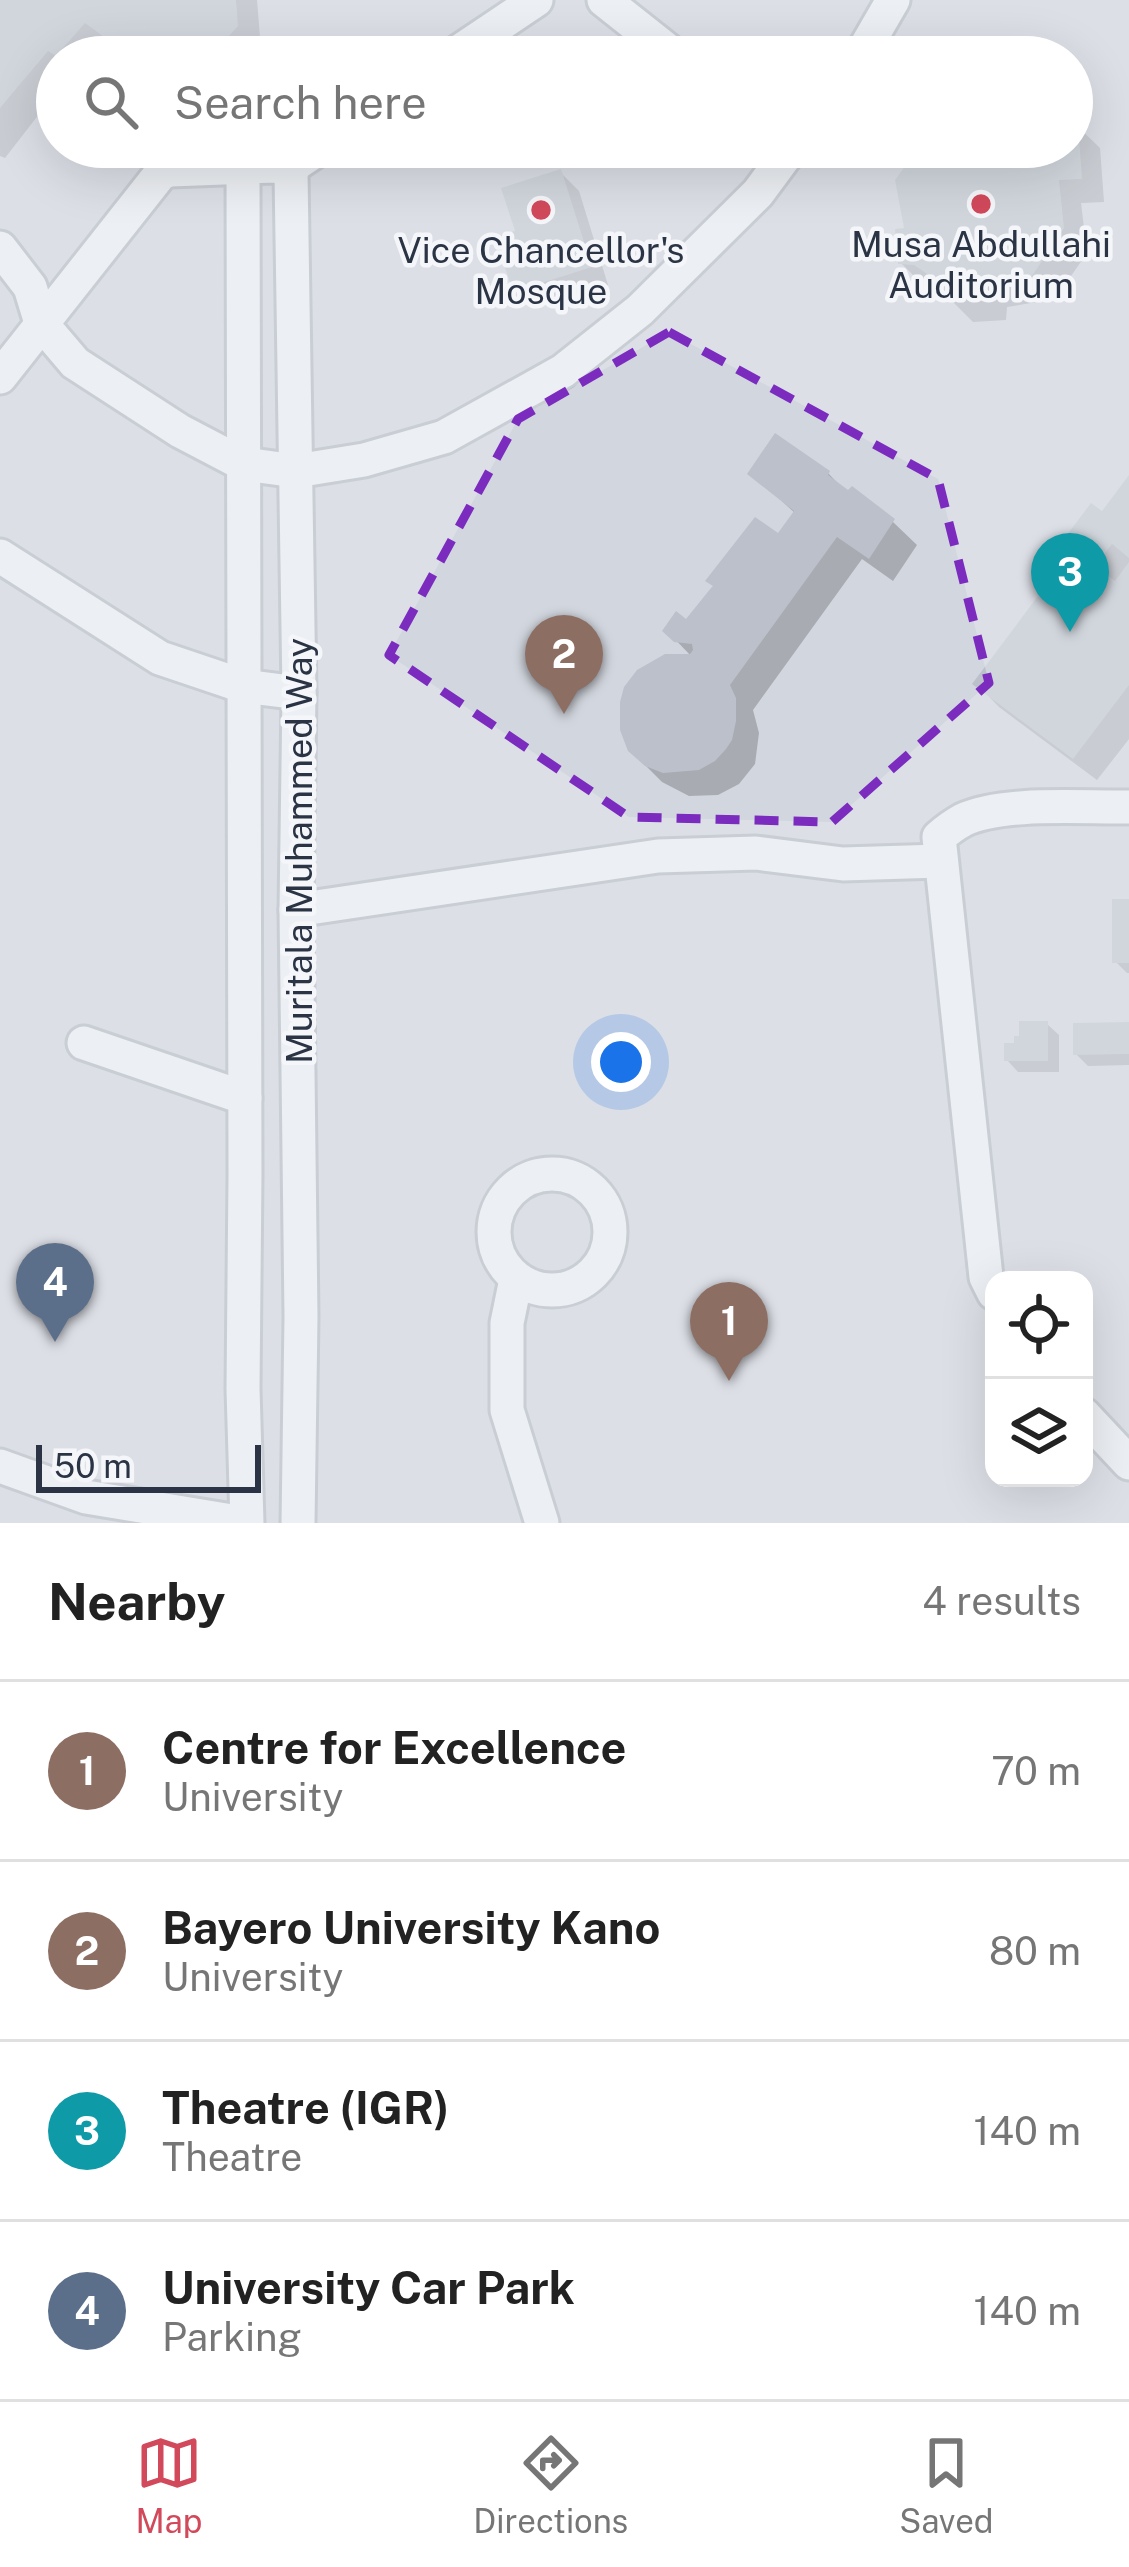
<!DOCTYPE html>
<style>
body{margin:0;font-family:"Public Sans",sans-serif;background:#f2f2f2;color:#222}
.controls{position:absolute;right:36px;bottom:36px;display:grid;overflow:hidden;border-radius:24px;box-shadow:0 12px 48px #0002}
.controls button{width:108px;height:108px;display:grid;place-items:center;padding:0;border:0;border-bottom:3px solid #e0e0e0;background:#fff;color:#222;font:60px sans-serif}
.scale{position:absolute;left:36px;bottom:30px;width:225px;box-sizing:border-box;padding-left:12px;border:6px solid #2b3445;border-top:0;font-size:33px;line-height:42px;white-space:nowrap;color:#2b3445;-webkit-text-stroke:9px #f4f6f9;paint-order:stroke}
.you{position:absolute;left:621px;top:1062px;width:42px;height:42px;margin:-30px;border:9px solid #fff;border-radius:50%;background:#1a73e8;box-shadow:0 0 0 18px #1a73e833}
.badge{display:grid;place-items:center;width:78px;height:78px;border-radius:50%;background:#d1495b;color:#fff;font-size:39px;font-weight:700}
.pin{position:absolute;translate:-50% -99px;filter:drop-shadow(0 3px 6px #0008)}
.pin::after{content:'';position:absolute;top:63px;width:42px;height:36px;background:inherit;clip-path:polygon(0 0,100% 0,50% 100%)}
.list{margin:0;padding:0;list-style:none}
h2{display:flex;justify-content:space-between;align-items:center;height:156px;margin:0;padding:0 48px;font-size:51px}
h2 small{font-size:39px;font-weight:400;color:#767676}
.list li{display:grid;grid-template-columns:78px 1fr auto;gap:36px;align-items:center;box-sizing:border-box;height:180px;padding:0 48px;border-top:3px solid #e0e0e0}
.list b{display:block;font-size:45px;white-space:nowrap}
.list p{margin:0;font-size:39px;white-space:nowrap;color:#767676}
.list em{font-size:39px;font-style:normal;color:#767676}
.icon{flex:none;width:66px;height:66px;fill:none;stroke:currentColor;stroke-width:2;stroke-linecap:round;stroke-linejoin:round}
.map{position:relative;flex:none;width:1129px;height:1523px;overflow:hidden}
.search{position:absolute;background:#fff;box-shadow:0 12px 48px #0002;left:36px;right:36px;top:36px;height:132px;display:flex;align-items:center;gap:30px;box-sizing:border-box;padding:0 42px;border-radius:66px;color:#767676;font-size:45px}
.sheet{height:876px;background:#fff}
nav{display:flex;justify-content:space-around;align-items:center;box-sizing:border-box;height:168px;border-top:3px solid #e0e0e0;background:#fff;font-size:33px;color:#767676}
nav a{display:grid;justify-items:center;gap:6px}
nav .on{color:#d1495b}
.map>svg:first-child{display:block}
.built{fill:#d2d6de;fill-rule:evenodd}
.shadow{fill:#0003}
.building{fill:#bbc0ca}
.lines{fill:none;stroke-linecap:round;stroke-linejoin:round}
.minor-casing{stroke:#a9aeb7;stroke-width:39}
.minor{stroke:#f7f8fa;stroke-width:33}
.marked{fill:none;stroke:#7b2cbf;stroke-width:9;stroke-dasharray:24 15;stroke-linejoin:round}
.poi-dot{fill:#d1495b;stroke:#f4f6f9;stroke-width:4.5}
.labels{text-anchor:middle;dominant-baseline:central;stroke-width:9;stroke-linejoin:round;paint-order:stroke}
.poi-label{font-size:36px;fill:#2b3445;stroke:#f4f6f9}
.street-label{font-size:36px;fill:#2b3445;stroke:#f4f6f9}
</style>
<div class="map">
<svg width="1129" height="1523" viewBox="0 0 1129 1523">
<rect width="100%" height="100%" fill="#e4e7ec"/>
<path class="built" d="M0 0H1129V1523H0ZM57 57H1072V147H57ZM994 1280H1084V1478H994Z"/>
<g class="shadow">
<path d="M4 0H257L261 50 255 57H127L110 45 99 57H57V91L5 158 0 156V5Z"/>
<path d="M1072 121 1100 148 1104 202 1081 203 1087 253 1055 299 1007 307 1006 320 973 322 949 298 947 292 940 288 925 287 901 263 923 147H1072Z"/>
<path d="M561 173 579 191 608 285 533 308 515 290 518 233Z"/>
<path d="M751 473H828L848 494 893 522 917 545 893 581 862 559 753 710 759 733 755 764 739 784 718 795 689 796 662 782 637 757 692 657 666 630 686 623 778 537 796 514Z"/>
<path d="M1129 480V739L1097 780 999 707 976 683Z"/>
<path d="M1129 902V973H1127L1115 961Z"/>
<path d="M1047 1024 1059 1035V1072H1018L1007 1060 1017 1046Z"/>
<path d="M1129 1025V1065L1088 1066 1076 1054Z"/>
</g>
<g class="building">
<path d="M0 0H236L238 26 218 48 123 51 85 23 56 56 48 51 0 108Z"/>
<path d="M1072 117 1078 121 1082 179 1059 180 1064 228 1032 276 984 284 983 297 946 300 942 284 914 265 898 264 895 229 904 228 895 180 919 147H1072Z"/>
<path d="M561 169 592 267 513 292 495 237 515 231 501 188Z"/>
<path d="M775 433 830 471 828 475 848 490 852 486 895 519 869 559 837 537 730 685 736 698V721L732 740 726 749 715 761 699 770 663 773 645 766 628 751 620 730V702L624 687 637 670 665 654H690L693 650 692 644 674 642 662 631 676 611 686 619 711 588 713 586 705 581 755 517 778 533 794 511 747 474Z"/>
<path d="M1129 475V558L1112 544 1095 566 1115 581 1129 562V685L1073 759 972 684 1059 568 1048 560 1091 503 1102 511Z"/>
<rect x="1112" y="899" width="17" height="64"/>
<path d="M1019 1021H1048V1061H1004V1043H1014V1036H1019Z"/>
<path d="M1129 1022V1054L1073 1055V1023Z"/>
</g>
<g class="lines">
<defs>
<g id="minor">
<path d="M604 0 676 57"/>
<path d="M451 57 536 0"/>
<path d="M860 57 893 0"/>
<path d="M243 167 245 1175 243 1389 247 1523"/>
<path d="M288 169 321 147"/>
<path d="M0 248 30 287 41 323 75 363 180 431 243 464 296 471 364 460 444 437 563 371 640 310 758 193 792 147"/>
<path d="M0 377 161 173 170 170 273 166 286 167 291 173 299 693 296 910 301 1317 298 1523"/>
<path d="M0 556 160 658 243 686 299 693"/>
<path d="M296 910 658 856 756 853 843 864 940 861"/>
<path d="M84 1043 245 1098"/>
<circle cx="552" cy="1232" r="58"/>
<path d="M516 1279 507 1323V1410L542 1523"/>
<path d="M994 1293 986 1277 939 837C946 831 954 825 963 820 1004 801 1082 808 1129 807"/>
<path d="M1084 1415 1129 1463"/>
<path d="M0 1466 86 1497 244 1523"/>
</g>
</defs>
<use href="#minor" class="minor-casing"/>
<use href="#minor" class="minor"/>
</g>
<path d="M0 0H1129V1523H0ZM669 332 938 479 989 683 832 822 629 817 389 655 518 419Z" fill="#e4e7ec" fill-opacity=".55" fill-rule="evenodd"/>
<path class="marked" d="M669 332 938 479 989 683 832 822 629 817 389 655 518 419Z"/>
<g class="poi-dot">
<circle cx="981" cy="204" r="12"/>
<circle cx="541" cy="210" r="12"/>
</g>
<g class="labels">
<g class="poi-label">
<text x="981" y="244">Musa Abdullahi<tspan x="981" dy="41">Auditorium</tspan></text>
<text x="541" y="250">Vice Chancellor's<tspan x="541" dy="41">Mosque</tspan></text>
</g>
<g class="street-label">
<text transform="translate(299 851) rotate(-90)">Muritala Muhammed Way</text>
</g>
</g>
</svg>
<div class="controls">
<button><svg class="icon" aria-label="locate" viewBox="0 0 24 24"><circle cx="12" cy="12" r="6"/><path d="M12 2v4M12 18v4M2 12h4M18 12h4"/></svg></button>
<button><svg class="icon" aria-label="layers" viewBox="0 0 24 24"><path d="M12 4l9 5-9 5-9-5zM3 14l9 5 9-5"/></svg></button>
</div>
<div class="scale">50 m</div>
<div class="you"></div>
<div class="pin badge" style="left:729px;top:1381px;background:#8d6e63">1</div>
<div class="pin badge" style="left:564px;top:714px;background:#8d6e63">2</div>
<div class="pin badge" style="left:1070px;top:632px;background:#0f9aa8">3</div>
<div class="pin badge" style="left:55px;top:1342px;background:#5c6f8a">4</div>
<div class="search"><svg class="icon" aria-label="search" viewBox="0 0 24 24"><circle cx="10" cy="10" r="6"/><path d="M15 15l6 6"/></svg>Search here</div>
</div>
<section class="sheet">
<h2>Nearby<small>4 results</small></h2>
<ul class="list">
<li><span class="badge" style="background:#8d6e63">1</span><div><b>Centre for Excellence</b><p>University</p></div><em>70 m</em></li>
<li><span class="badge" style="background:#8d6e63">2</span><div><b>Bayero University Kano</b><p>University</p></div><em>80 m</em></li>
<li><span class="badge" style="background:#0f9aa8">3</span><div><b>Theatre (IGR)</b><p>Theatre</p></div><em>140 m</em></li>
<li><span class="badge" style="background:#5c6f8a">4</span><div><b>University Car Park</b><p>Parking</p></div><em>140 m</em></li>
</ul>
</section>
<nav>
<a class="on"><svg class="icon" aria-label="map" viewBox="0 0 24 24"><path d="M3 6l6-2 6 2 6-2v14l-6 2-6-2-6 2zM9 4v14M15 6v14"/></svg>Map</a>
<a><svg class="icon" aria-label="directions" viewBox="0 0 24 24"><path d="M12 3l9 9-9 9-9-9zM9 14v-3h6M13 9l2 2-2 2"/></svg>Directions</a>
<a><svg class="icon" aria-label="saved" viewBox="0 0 24 24"><path d="M7 4h10v16l-5-4-5 4z"/></svg>Saved</a>
</nav>
